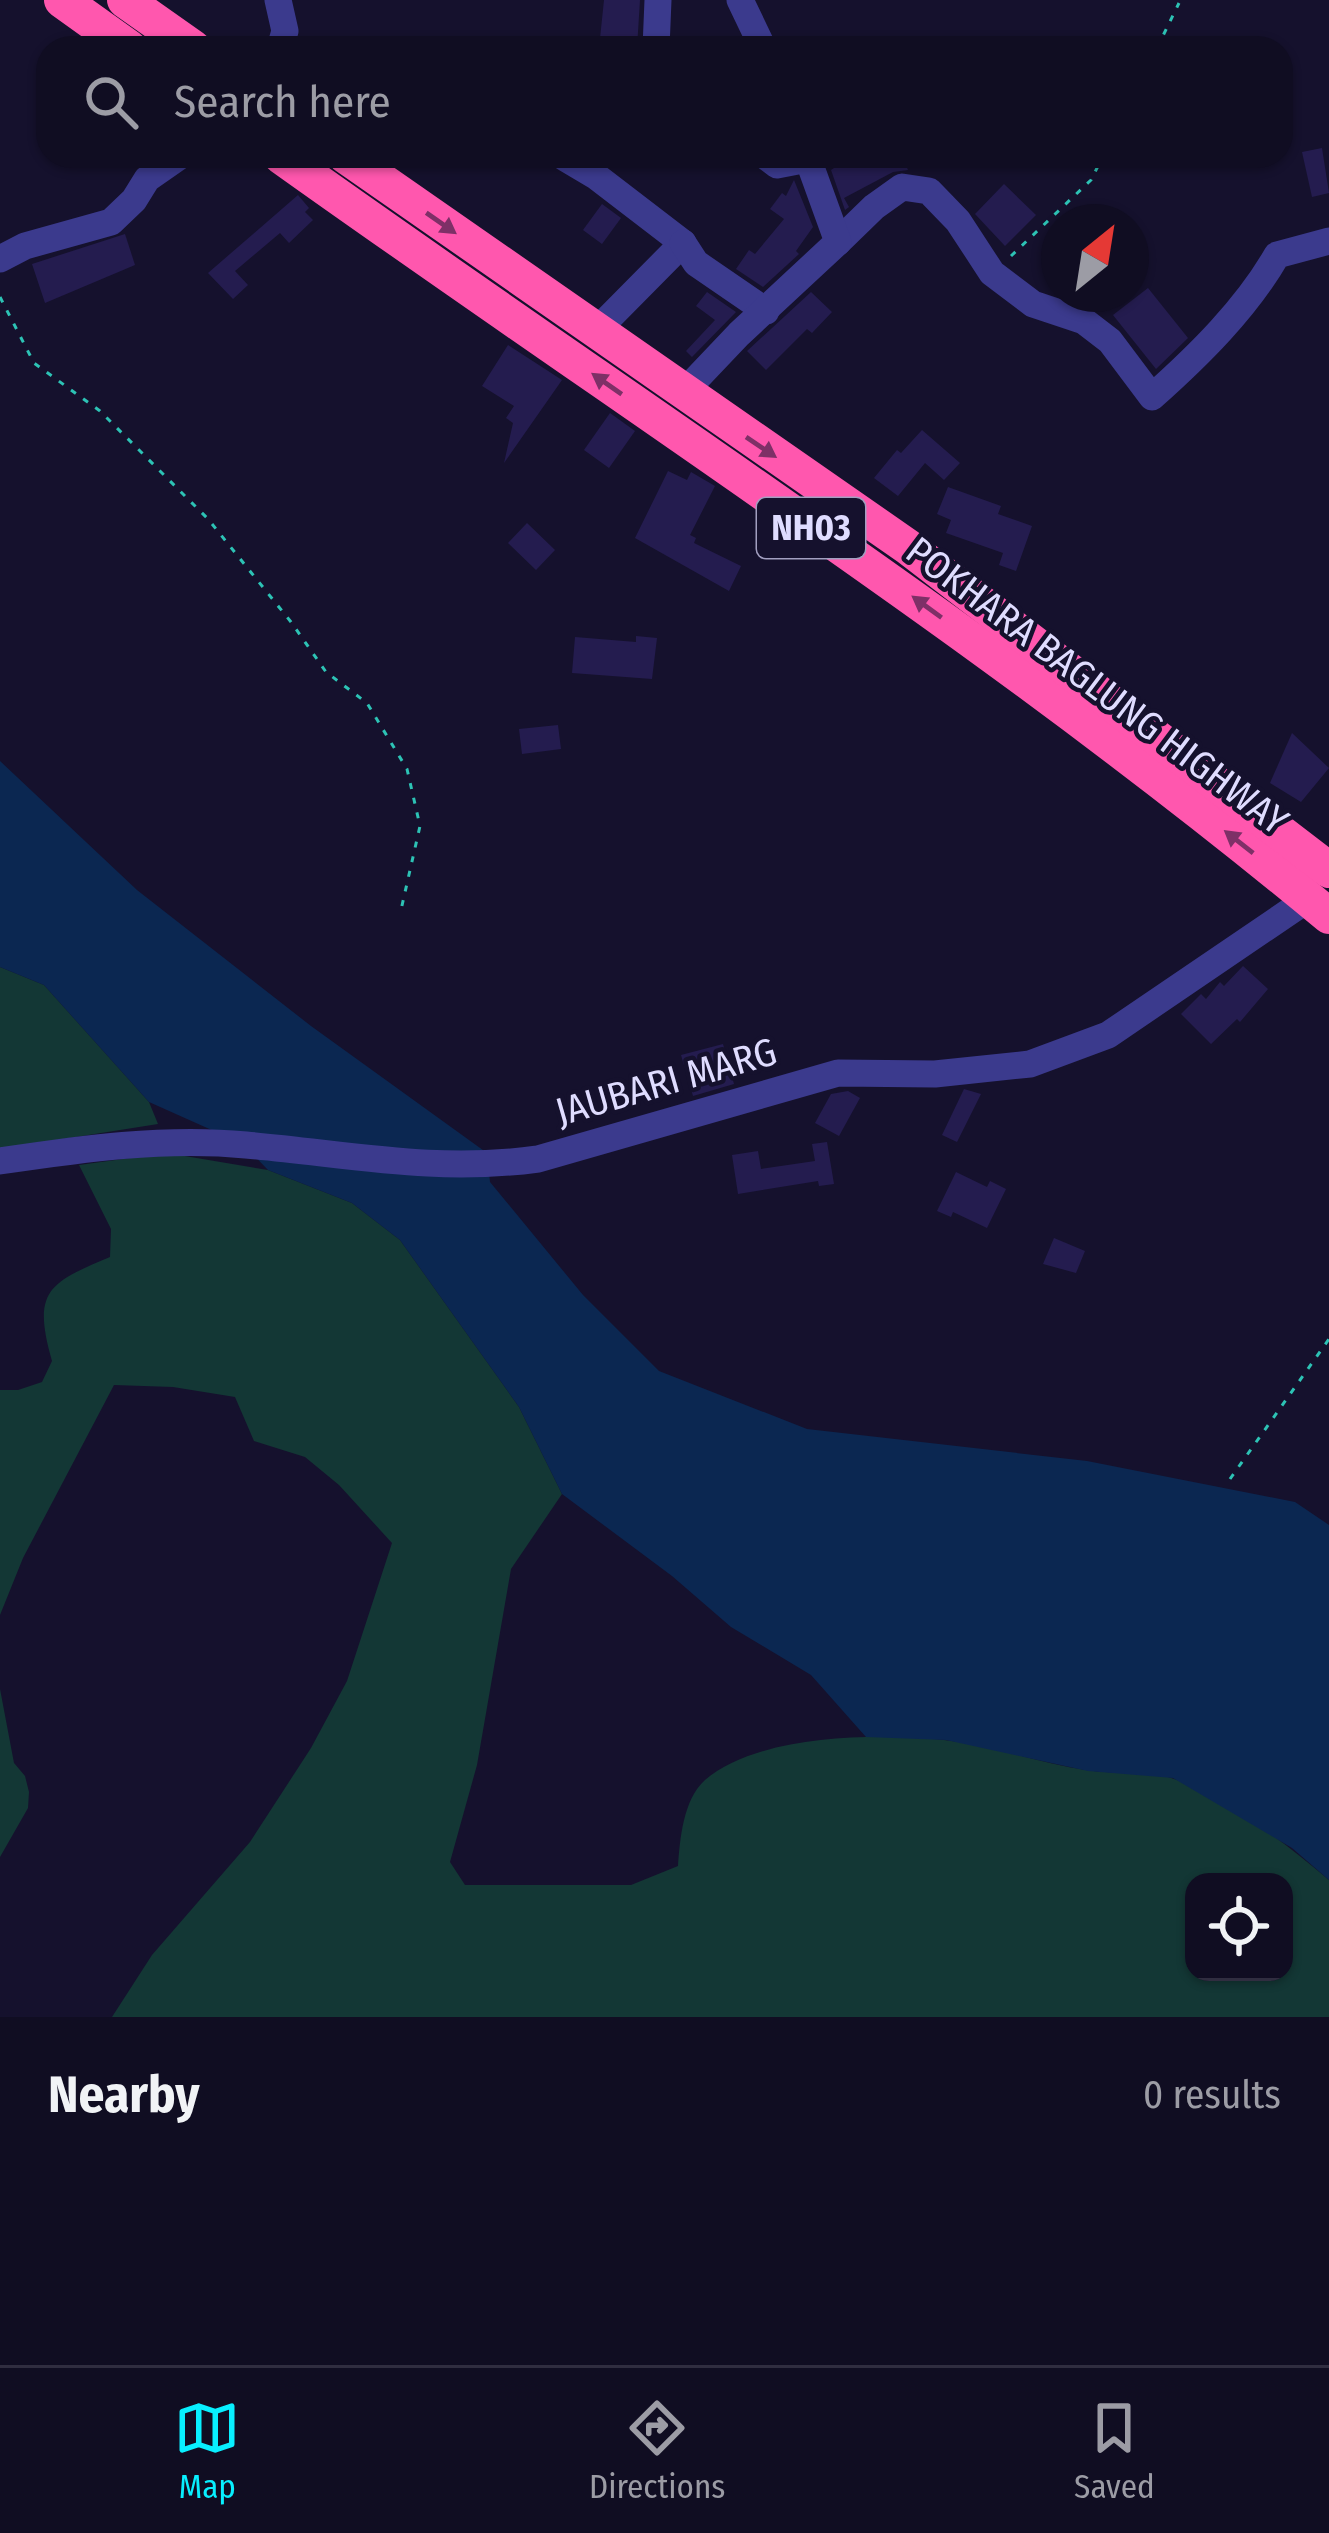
<!DOCTYPE html>
<style>
body{margin:0;font-family:"Fira Sans Condensed",sans-serif;background:#1e1b2f;color:#f1f3f6}
.controls{position:absolute;right:36px;bottom:36px;display:grid;overflow:hidden;border-radius:24px;box-shadow:0 3px 9px #0004}
.controls button{width:108px;height:108px;display:grid;place-items:center;padding:0;border:0;border-bottom:3px solid #302d40;background:#100d22;color:#f1f3f6;font:60px sans-serif}
.compass{position:absolute;left:1041px;top:204px;width:108px;height:108px;border-radius:50%;background:#100d22;box-shadow:0 3px 9px #0004;rotate:30deg}
.list{margin:0;padding:0;list-style:none}
h2{display:flex;justify-content:space-between;align-items:center;height:156px;margin:0;padding:0 48px;font-size:51px}
h2 small{font-size:39px;font-weight:400;color:#9c9ca5}
.icon{flex:none;width:66px;height:66px;fill:none;stroke:currentColor;stroke-width:2;stroke-linecap:round;stroke-linejoin:round}
.map{position:relative;flex:none;width:1329px;height:2017px;overflow:hidden}
.search{position:absolute;background:#100d22;box-shadow:0 3px 9px #0004;left:36px;right:36px;top:36px;height:132px;display:flex;align-items:center;gap:30px;box-sizing:border-box;padding:0 42px;border-radius:36px;color:#9c9ca5;font-size:45px}
.sheet{height:348px;background:#100d22}
nav{display:flex;justify-content:space-around;align-items:center;box-sizing:border-box;height:168px;border-top:3px solid #302d40;background:#100d22;font-size:33px;color:#9c9ca5}
nav a{display:grid;justify-items:center;gap:6px}
nav .on{color:#08efff}
.map>svg:first-child{display:block}
.green{fill:#133735;fill-rule:evenodd}
.water{fill:#0b2751}
.building{fill:#241c4f}
.lines{fill:none;stroke-linecap:round;stroke-linejoin:round}
.path{stroke:#2dc3b5;stroke-width:3;stroke-dasharray:6 9;stroke-linecap:butt}
.minor{stroke:#3b3a8d;stroke-width:27}
.highway{stroke:#ff57ae;stroke-width:36}
.oneway{fill:#7e3067}
.labels{text-anchor:middle;dominant-baseline:central;stroke-width:9;stroke-linejoin:round;paint-order:stroke}
.shield{fill:#15112d;stroke:#a29fc0;stroke-width:3}
.shield-label{font-size:36px;font-weight:bold;fill:#dfdcff}
.street-label{font-size:39px;fill:#dfdcff;stroke:#15112d}
</style>
<div class="map">
<svg width="1329" height="2017" viewBox="0 0 1329 2017">
<rect width="100%" height="100%" fill="#15112d"/>
<g class="green">
<path d="M0 967 44 985 149 1102 158 1124 0 1149Z"/>
<path d="M167 1153 268 1170 352 1203 400 1240 519 1407 562 1494 511 1569 477 1765 450 1862 465 1885H631L678 1866C680 1839 683 1800 705 1780 759 1734 877 1733 944 1740 992 1745 1039 1763 1086 1770 1115 1775 1151 1769 1177 1780 1231 1802 1284 1842 1329 1880V2017H112L152 1955 250 1842 311 1748 347 1681 392 1543 339 1485 305 1457 254 1441 235 1397 173 1387 114 1385 23 1558 0 1615V1390H18L42 1382 52 1361C32 1291 48 1283 110 1257L111 1229 79 1165ZM1194 1882H1284V1972H1194Z"/>
<path d="M0 1689 14 1763 25 1776 29 1792 28 1808 0 1857Z"/>
</g>
<path class="water" d="M0 761 137 890 311 1026 487 1153 490 1182 583 1295 659 1371 807 1429 1087 1461 1295 1502 1329 1525V1880L1292 1848 1173 1778 1088 1771 946 1740 866 1737 811 1675 731 1627 672 1576 562 1494 519 1407 400 1240 352 1203 268 1170 243 1144 149 1102 44 985 0 967Z"/>
<g class="building">
<path d="M604 0H640L637 48H599Z"/>
<path d="M1322 148 1329 193 1312 197 1302 152Z"/>
<path d="M852 156H902L908 170 893 172 844 198 849 207 845 210 831 170Z"/>
<path d="M794 180 813 227 796 251 799 254 763 287 736 269 749 250 755 254 784 219 770 209 782 193 786 196Z"/>
<path d="M1004 184 1036 215 1005 246 975 214Z"/>
<path d="M298 195 309 208 305 212 313 220 289 243 280 233 235 271 248 285 233 299 208 273Z"/>
<path d="M602 204 621 218 602 244 583 230Z"/>
<path d="M125 234 135 265 45 303 32 264Z"/>
<path d="M1148 288 1188 338 1156 369 1113 315Z"/>
<path d="M707 292 736 312 692 357 686 351 715 320 696 306Z"/>
<path d="M811 292 832 312 812 333 807 329 766 370 747 351Z"/>
<path d="M508 345 562 380 504 463 513 423 506 418 514 406 482 386Z"/>
<path d="M610 413 635 431 609 468 584 450Z"/>
<path d="M922 430 960 463 944 480 925 463 898 496 874 478 897 450 901 453Z"/>
<path d="M668 471 687 480 691 472 715 486 690 535 696 538 694 543 741 566 729 591 635 538Z"/>
<path d="M948 487 1001 506 998 514 1032 526 1016 571 999 565 1003 553 946 533 951 520 937 514Z"/>
<path d="M527 523 555 550 536 570 508 543Z"/>
<path d="M636 636 657 638 652 679 572 673 575 637 636 642Z"/>
<path d="M558 725 561 749 522 754 519 729Z"/>
<path d="M1292 733 1329 768 1301 802 1270 783Z"/>
<path d="M1243 966 1268 989 1240 1022 1237 1019 1211 1044 1181 1014 1201 994 1206 999 1220 982 1224 986Z"/>
<path d="M723 1044 734 1084 693 1096 681 1055Z"/>
<path d="M964 1089 981 1094 957 1142 942 1135Z"/>
<path d="M848 1091 860 1098 839 1136 815 1123 831 1094Z"/>
<path d="M827 1142 834 1184 819 1186 818 1181 738 1194 732 1155 758 1151 761 1169 815 1161 812 1144Z"/>
<path d="M956 1172 987 1187 990 1181 1006 1189 987 1228 953 1212 951 1217 937 1211Z"/>
<path d="M1054 1238 1085 1251 1076 1273 1043 1264Z"/>
</g>
<g class="lines">
<g class="path">
<path d="M1157 48 1179 3"/>
<path d="M1011 256 1091 180 1103 156"/>
<path d="M0 297 34 363 100 411 208 519 291 622 326 672 367 703 407 769 420 826 401 910"/>
<path d="M1230 1479 1329 1339"/>
</g>
<g class="minor">
<path d="M278 0 285 31 280 48"/>
<path d="M740 0 763 48"/>
<path d="M656 48 658 0"/>
<path d="M565 158 597 177 683 243 595 332"/>
<path d="M838 242 874 207 902 187 929 191 958 221 992 273 1033 304 1084 321 1110 341 1152 397C1198 356 1246 309 1277 255L1329 241"/>
<path d="M683 243 696 263 766 311"/>
<path d="M0 259 25 246 111 222 134 200 147 179 180 156"/>
<path d="M682 394 739 334 838 242 808 159 777 165 765 156"/>
<path d="M0 1161C81 1149 164 1137 246 1145 349 1154 434 1173 538 1159L838 1073 935 1074 1030 1064 1108 1035 1308 899"/>
</g>
<g class="highway">
<path d="M62 0 129 48"/>
<path d="M125 0 193 48"/>
<path d="M281 156C632 407 997 640 1329 916"/>
<path d="M346 156 908 547 1329 870"/>
</g>
</g>
<defs><path id="oneway-solid" d="M-6-.8H1V-3.2L6.5 0L1 3.2V.8H-6Z" transform="scale(3)"/></defs>
<g class="oneway">
<use href="#oneway-solid" transform="translate(441 223) rotate(35)"/>
<use href="#oneway-solid" transform="translate(607 384) rotate(-145)"/>
<use href="#oneway-solid" transform="translate(761 447) rotate(34)"/>
<use href="#oneway-solid" transform="translate(927 607) rotate(-144)"/>
<use href="#oneway-solid" transform="translate(1239 842) rotate(-142)"/>
</g>
<g class="labels">
<rect class="shield" x="757" y="498" width="108" height="60" rx="9"/>
<g class="shield-label">
<text x="811" y="528">NH03</text>
</g>
<g class="street-label">
<text transform="translate(1097 686) rotate(37)">POKHARA BAGLUNG HIGHWAY</text>
<text transform="translate(666 1082) rotate(-16)">JAUBARI MARG</text>
</g>
</g>
</svg>
<div class="controls">
<button><svg class="icon" aria-label="locate" viewBox="0 0 24 24"><circle cx="12" cy="12" r="6"/><path d="M12 2v4M12 18v4M2 12h4M18 12h4"/></svg></button>
</div>
<svg class="compass" viewBox="-18 -18 36 36"><path d="M0-13l5 13h-10z" fill="#e53935"/><path d="M0 13l5-13h-10z" fill="#9c9ca5"/></svg>
<div class="search"><svg class="icon" aria-label="search" viewBox="0 0 24 24"><circle cx="10" cy="10" r="6"/><path d="M15 15l6 6"/></svg>Search here</div>
</div>
<section class="sheet">
<h2>Nearby<small>0 results</small></h2>
<ul class="list">
</ul>
</section>
<nav>
<a class="on"><svg class="icon" aria-label="map" viewBox="0 0 24 24"><path d="M3 6l6-2 6 2 6-2v14l-6 2-6-2-6 2zM9 4v14M15 6v14"/></svg>Map</a>
<a><svg class="icon" aria-label="directions" viewBox="0 0 24 24"><path d="M12 3l9 9-9 9-9-9zM9 14v-3h6M13 9l2 2-2 2"/></svg>Directions</a>
<a><svg class="icon" aria-label="saved" viewBox="0 0 24 24"><path d="M7 4h10v16l-5-4-5 4z"/></svg>Saved</a>
</nav>
